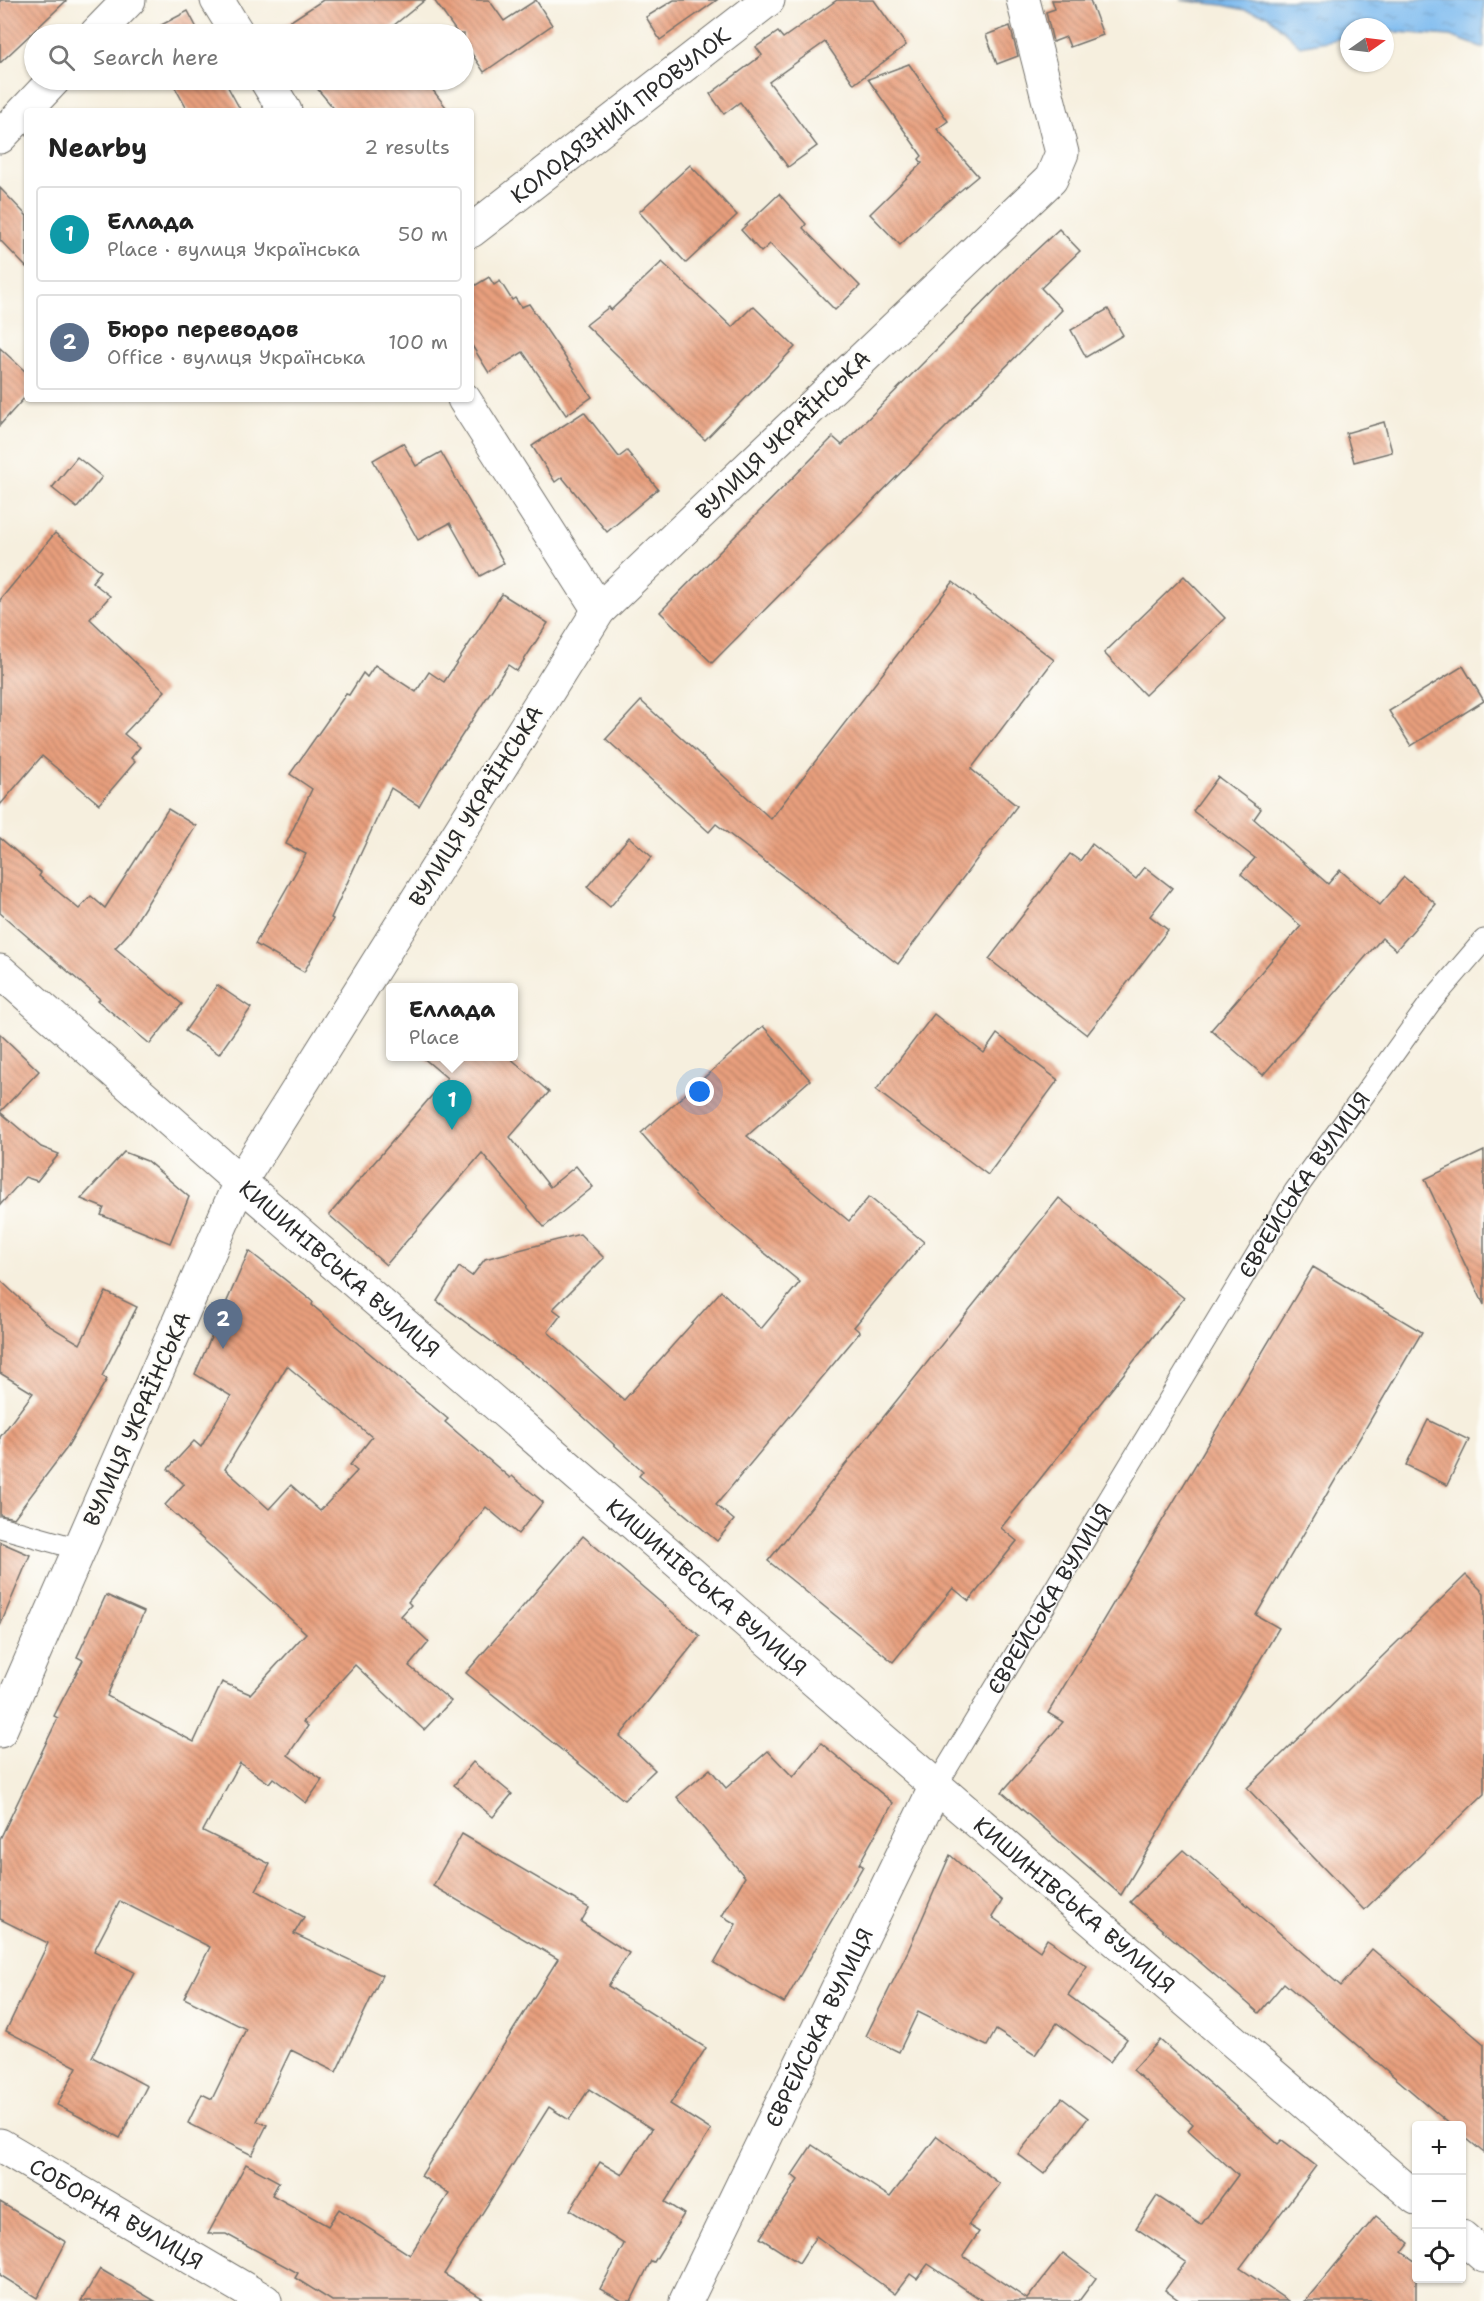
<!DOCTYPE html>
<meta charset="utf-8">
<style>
body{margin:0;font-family:"Shantell Sans",sans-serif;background:#f6f6f6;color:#222}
.controls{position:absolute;right:18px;bottom:18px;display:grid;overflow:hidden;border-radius:6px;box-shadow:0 2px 4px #0004}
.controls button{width:54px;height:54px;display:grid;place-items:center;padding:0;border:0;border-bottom:2px solid #e0e0e0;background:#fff;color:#222;font:30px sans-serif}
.compass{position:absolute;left:1340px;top:18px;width:54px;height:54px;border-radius:50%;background:#fff;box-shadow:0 2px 4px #0004;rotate:76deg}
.you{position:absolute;left:700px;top:1092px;width:21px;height:21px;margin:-15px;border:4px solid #fff;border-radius:50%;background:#1a73e8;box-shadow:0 0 0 9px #1a73e833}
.badge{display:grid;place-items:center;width:39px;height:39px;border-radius:50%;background:#c8321e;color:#fff;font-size:20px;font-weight:700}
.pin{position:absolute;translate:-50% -50px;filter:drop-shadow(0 2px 3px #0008)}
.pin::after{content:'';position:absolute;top:32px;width:21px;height:18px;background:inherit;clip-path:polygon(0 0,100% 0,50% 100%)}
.popup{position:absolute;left:386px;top:983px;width:132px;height:78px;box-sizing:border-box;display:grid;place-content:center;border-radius:6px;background:#fff;filter:drop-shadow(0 2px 4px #0005);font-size:20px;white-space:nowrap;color:#767676}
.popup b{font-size:22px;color:#222}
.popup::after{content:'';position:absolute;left:50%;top:100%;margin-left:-12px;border:12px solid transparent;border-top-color:#fff}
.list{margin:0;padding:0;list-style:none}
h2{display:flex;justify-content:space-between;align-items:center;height:78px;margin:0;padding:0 24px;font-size:26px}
h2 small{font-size:20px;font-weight:400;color:#767676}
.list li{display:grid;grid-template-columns:39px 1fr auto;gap:18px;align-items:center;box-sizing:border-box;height:96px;margin:0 12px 12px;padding:0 12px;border:2px solid #e0e0e0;border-radius:6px}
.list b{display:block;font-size:22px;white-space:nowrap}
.list p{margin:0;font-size:20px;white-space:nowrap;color:#767676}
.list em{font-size:20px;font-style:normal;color:#767676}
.icon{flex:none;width:33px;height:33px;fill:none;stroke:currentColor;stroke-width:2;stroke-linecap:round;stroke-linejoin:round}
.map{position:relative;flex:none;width:1484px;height:2301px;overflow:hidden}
.search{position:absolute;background:#fff;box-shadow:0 2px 4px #0004;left:24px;top:24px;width:450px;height:66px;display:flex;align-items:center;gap:15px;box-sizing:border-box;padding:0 21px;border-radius:33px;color:#767676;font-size:22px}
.panel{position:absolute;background:#fff;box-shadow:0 2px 4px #0004;left:24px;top:108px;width:450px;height:294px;border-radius:6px}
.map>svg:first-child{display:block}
.water{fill:url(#water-ripples);stroke:#54728d;stroke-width:1.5}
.building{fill:url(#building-back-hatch);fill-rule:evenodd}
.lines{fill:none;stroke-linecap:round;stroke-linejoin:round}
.service-casing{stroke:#72706a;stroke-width:23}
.minor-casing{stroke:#72706a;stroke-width:35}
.primary-casing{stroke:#72706a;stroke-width:35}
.service{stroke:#fff;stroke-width:21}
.minor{stroke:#fff;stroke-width:33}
.primary{stroke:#fff;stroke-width:33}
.labels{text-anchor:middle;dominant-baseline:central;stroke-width:4.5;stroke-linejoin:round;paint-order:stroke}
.street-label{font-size:22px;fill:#2b2b2b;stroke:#fdfcf7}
</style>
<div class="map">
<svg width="1484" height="2301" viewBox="0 0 1484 2301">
<defs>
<pattern id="water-ripples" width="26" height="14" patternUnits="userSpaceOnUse" patternTransform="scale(1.5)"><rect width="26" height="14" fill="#7cbaef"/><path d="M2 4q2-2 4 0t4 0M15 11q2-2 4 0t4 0" fill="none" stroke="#6697c2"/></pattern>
<pattern id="building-back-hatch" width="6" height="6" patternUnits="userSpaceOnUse" patternTransform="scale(1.5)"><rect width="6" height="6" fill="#e89f7d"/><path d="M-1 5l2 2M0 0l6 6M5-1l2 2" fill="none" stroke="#bc8267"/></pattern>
</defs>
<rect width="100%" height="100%" fill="#fdfcf7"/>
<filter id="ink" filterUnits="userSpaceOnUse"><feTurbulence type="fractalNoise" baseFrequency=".0167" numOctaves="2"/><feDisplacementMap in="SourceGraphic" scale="12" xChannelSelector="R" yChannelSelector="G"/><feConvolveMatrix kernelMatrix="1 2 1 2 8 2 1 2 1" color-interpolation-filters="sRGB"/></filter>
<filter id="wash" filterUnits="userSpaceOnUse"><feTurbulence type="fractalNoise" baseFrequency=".008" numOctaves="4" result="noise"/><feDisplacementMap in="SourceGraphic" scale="24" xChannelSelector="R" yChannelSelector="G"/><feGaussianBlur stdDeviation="1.35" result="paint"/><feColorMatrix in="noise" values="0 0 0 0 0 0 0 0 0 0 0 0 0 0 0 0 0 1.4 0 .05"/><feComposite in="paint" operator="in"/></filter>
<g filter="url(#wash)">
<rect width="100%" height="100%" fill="#f6efde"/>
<path class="water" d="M1180 0H1484V48L1450 36 1385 31V27H1349V37L1300 46 1267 15 1223 5Z"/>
<g id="blocks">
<g class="building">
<path d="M0 0H67L0 63Z"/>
<path d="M323 0H425L383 34H280L277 30Z"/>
<path d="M434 0H489L504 21 536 0 552 25 484 72 464 42V34H458Z"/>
<path d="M674 0H717L660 40 646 17Z"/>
<path d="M837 0H874L906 45 854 84 825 42 769 82 817 146 788 167 740 102 724 114 710 94 762 55 756 47 778 32 783 38Z"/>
<path d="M1052 0H1090L1103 35 1070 47 1066 37 1053 42 1046 12 1055 9Z"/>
<path d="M188 11 200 34H147L146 33Z"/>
<path d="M1010 26 1018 56 997 64 986 35Z"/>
<path d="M909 64 948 121 937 129 978 176 931 215 900 245 870 214 922 163 919 159 922 156 868 79Z"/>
<path d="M171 80H224L241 111H188Z"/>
<path d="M310 80H425L449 111H336Z"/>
<path d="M690 165 737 215 686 263 639 212Z"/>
<path d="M0 188 27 216V268L0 240Z"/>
<path d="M779 194 806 224 803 228 860 286 835 310 770 244 761 252 741 230Z"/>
<path d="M1059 229 1080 251 1041 288 1062 310 712 663 660 612 833 437 842 445 1019 266Z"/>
<path d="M662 262 732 327 753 306 795 347 705 440 586 325 609 307 611 310Z"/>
<path d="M489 277 494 285 500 281 512 300 515 298 521 307 529 304 592 397 566 415 523 352 489 373 471 344V288Z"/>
<path d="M1108 309 1123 335 1086 357 1071 330Z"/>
<path d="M0 348 27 373V395L0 425Z"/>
<path d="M584 412 619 457 627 451 658 489 607 532 562 477 555 482 532 446Z"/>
<path d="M1384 422 1392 452 1354 462 1346 433Z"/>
<path d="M403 443 416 466 441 452 504 563 480 576 450 523 418 540 373 460Z"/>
<path d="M77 457 102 477 77 508 52 488Z"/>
<path d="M55 533 101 571 92 582 110 596 90 619 165 691 124 734 140 747 131 758 135 762 99 804 42 756 0 805V600Z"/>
<path d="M1184 576 1225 618 1145 695 1104 653Z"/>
<path d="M953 582 1054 660 971 769 1017 806 898 964 716 824 709 832 606 739 641 701 771 819Z"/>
<path d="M502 594 548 623 517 671 508 665 442 766 419 806 391 788 331 918 333 919 304 972 255 944 306 854 286 844 312 789 290 774 346 694 349 695 363 673 367 677 375 665 416 692 429 672 444 682Z"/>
<path d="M1463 666 1484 701 1411 746 1389 711Z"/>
<path d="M1218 777 1261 809 1254 819 1328 884 1340 870 1380 905 1404 877 1436 904 1396 950 1382 938 1263 1075 1211 1030 1301 926 1241 874 1255 858 1193 811Z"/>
<path d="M168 809 196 826 128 934 115 948 182 1004 150 1044 98 1001 100 999 0 913V838L41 873 39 876 79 909 91 896 105 908Z"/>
<path d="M629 837 652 857 610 907 587 887Z"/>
<path d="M1092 844 1136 879 1145 867 1172 888 1150 916 1168 930 1087 1035 989 959 1070 854 1080 861Z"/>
<path d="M217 985 251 1008 219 1054 185 1031Z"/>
<path d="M934 1014 984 1053 997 1034 1058 1080 988 1175 876 1090Z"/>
<path d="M763 1026 810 1080 747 1136 849 1221 869 1197 924 1242 854 1327 860 1332 716 1505 734 1520 717 1541 639 1476 643 1471 543 1380 437 1301 459 1267 472 1276 485 1259 580 1234 604 1258 553 1309 561 1315 548 1332 624 1400 721 1291 761 1329 800 1282 698 1198 641 1133Z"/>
<path d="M0 1034 39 1071 0 1112 41 1147 59 1154 37 1181 25 1177 0 1205Z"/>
<path d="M421 1056H508L549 1092 510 1137 550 1187 576 1166 593 1187 544 1227 482 1153 386 1265 329 1215 447 1078Z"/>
<path d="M1484 1151V1305L1425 1179Z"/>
<path d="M124 1152 147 1161 189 1197 170 1243 101 1215 104 1208 81 1199Z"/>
<path d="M1059 1198 1184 1298 1001 1528 1017 1541 969 1601 953 1588 893 1662 768 1561Z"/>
<path d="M249 1251 313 1302 312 1305 448 1419 445 1422 510 1478 512 1476 543 1502 518 1534 486 1507 408 1602 411 1605 401 1616 429 1642 409 1666 451 1701 424 1730 355 1665 303 1722 308 1726 288 1755 322 1780 306 1803 273 1778 269 1783 240 1763 203 1831 270 1864 256 1890 304 1917 294 1934 382 1975 336 2072 291 2050 257 2121 267 2125 252 2155 188 2123 202 2094 212 2099 246 2029 184 1998 210 1947 120 1901 94 1951 134 1972 92 2057 147 2086 120 2138 57 2105 77 2067 6 2031 48 1943 0 1919V1839L58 1718 54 1716 83 1660 77 1657 106 1595 144 1612 107 1696 194 1742 222 1682 250 1694 306 1633 165 1505 184 1484 168 1469 194 1441 201 1447 231 1396 195 1374ZM287 1366 372 1437 350 1465 357 1471 320 1511 291 1485 269 1509 225 1469Z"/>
<path d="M1313 1267 1422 1332 1256 1615 1279 1628 1121 1895 1002 1792 1063 1722 1048 1713Z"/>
<path d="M0 1280 48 1325 80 1344 106 1292 137 1307 102 1376 107 1379 66 1449 14 1518 0 1515V1437L33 1393 0 1373Z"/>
<path d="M1428 1420 1469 1440 1447 1485 1406 1465Z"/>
<path d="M583 1536 700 1636 620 1736 655 1770 624 1800 466 1673Z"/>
<path d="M0 1542 30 1555 0 1626Z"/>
<path d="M1466 1575 1484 1593V1794L1364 1910 1247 1788Z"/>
<path d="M821 1743 893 1803 859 1864 863 1866 784 2003 714 1963 736 1924 722 1916 745 1877 677 1797 710 1769 726 1788 768 1751 793 1777Z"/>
<path d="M473 1762 512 1794 493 1817 454 1785Z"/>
<path d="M462 1834 589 1908 581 1922 629 1953 608 1986 706 2048 670 2104 711 2130 665 2202 684 2214 654 2262 651 2261 631 2301H622L600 2289 624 2244 570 2210 600 2162 622 2175 652 2129 589 2089 569 2120 549 2107 444 2274 487 2301H332L295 2278 298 2273 226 2234H208L246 2164 279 2182 272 2195 328 2226 339 2209 410 2255 449 2194 421 2176 558 1959 433 1886Z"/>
<path d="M1183 1850 1341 1986 1372 1949 1484 2044V2153L1461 2134V2126H1452L1284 1983 1259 2013 1130 1902Z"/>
<path d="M950 1855 1002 1901 992 1917 1040 1951 1047 1939 1087 1966 1068 1995 1127 2039 1110 2062 1057 2023 1035 2055 996 2030 987 2046 918 2012 899 2052 866 2036 908 1951Z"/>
<path d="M1160 2040 1278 2144 1282 2140 1316 2166 1240 2268 1288 2301H1180L1165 2290 1186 2262 1136 2228 1157 2196 1201 2225 1238 2175 1188 2130 1193 2124 1133 2070Z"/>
<path d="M1062 2098 1088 2118 1044 2174 1018 2154Z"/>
<path d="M937 2136 1000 2184 968 2225 979 2232 963 2256 1027 2299 1063 2253 1096 2278 1079 2301H983L928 2264 917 2279 910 2274 895 2294 816 2236 799 2263 760 2238 798 2180 792 2175 812 2145 890 2197Z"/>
<path d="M0 2202 66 2242 37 2298 0 2275Z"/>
<path d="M1376 2216 1409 2243 1402 2252 1416 2262V2301H1305Z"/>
<path d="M100 2269 155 2301H81Z"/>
</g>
</g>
</g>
<g filter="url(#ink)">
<use href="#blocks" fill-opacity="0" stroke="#72706a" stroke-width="1.5"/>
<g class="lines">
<defs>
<g id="service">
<path d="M0 1527 79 1549"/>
<path id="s1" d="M936 1786 1295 1191 1430 1003 1484 940"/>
</g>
<g id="minor">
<path d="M217 0 238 34"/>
<path id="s2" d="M1023 0 1062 153 1051 179 599 610 240 1182 936 1786 1416 2198"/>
<path d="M96 34 129 0"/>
<path d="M266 80 285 111"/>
<path d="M0 137 54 80"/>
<path id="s3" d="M471 231 768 0"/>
<path d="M464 399 599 610"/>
<path id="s4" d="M0 2145 265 2301"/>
<path d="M1462 2237 1484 2256"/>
<path id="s5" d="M686 2301 936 1786"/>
</g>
<path id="primary" d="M0 971 240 1182 0 1731"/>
</defs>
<use href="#service" class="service-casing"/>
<use href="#minor" class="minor-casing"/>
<use href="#primary" class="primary-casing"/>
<use href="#service" class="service"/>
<use href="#minor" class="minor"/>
<use href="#primary" class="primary"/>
</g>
</g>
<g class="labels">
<g class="street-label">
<text stroke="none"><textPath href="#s3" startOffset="189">КОЛОДЯЗНИЙ ПРОВУЛОК</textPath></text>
<text transform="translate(783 435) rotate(-44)">ВУЛИЦЯ УКРАЇНСЬКА</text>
<text transform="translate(476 806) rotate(-58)">ВУЛИЦЯ УКРАЇНСЬКА</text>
<text stroke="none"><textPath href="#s1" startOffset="705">ЄВРЕЙСЬКА ВУЛИЦЯ</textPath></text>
<text stroke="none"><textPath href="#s2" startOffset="1618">КИШИНІВСЬКА ВУЛИЦЯ</textPath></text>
<text transform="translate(137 1419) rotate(-66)">ВУЛИЦЯ УКРАЇНСЬКА</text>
<text stroke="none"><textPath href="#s2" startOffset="2104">КИШИНІВСЬКА ВУЛИЦЯ</textPath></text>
<text stroke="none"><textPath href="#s1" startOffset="219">ЄВРЕЙСЬКА ВУЛИЦЯ</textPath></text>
<text stroke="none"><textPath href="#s2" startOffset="2590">КИШИНІВСЬКА ВУЛИЦЯ</textPath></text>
<text stroke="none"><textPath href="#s5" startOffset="304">ЄВРЕЙСЬКА ВУЛИЦЯ</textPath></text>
<text stroke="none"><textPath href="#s4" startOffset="135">СОБОРНА ВУЛИЦЯ</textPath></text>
</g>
</g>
</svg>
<div class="controls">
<button>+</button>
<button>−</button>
<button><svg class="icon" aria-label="locate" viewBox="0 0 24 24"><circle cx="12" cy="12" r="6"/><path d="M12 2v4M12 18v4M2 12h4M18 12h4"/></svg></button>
</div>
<svg class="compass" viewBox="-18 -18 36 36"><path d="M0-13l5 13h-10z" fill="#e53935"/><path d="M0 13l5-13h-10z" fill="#767676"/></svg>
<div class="you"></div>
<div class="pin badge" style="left:452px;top:1130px;background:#0f9aa8">1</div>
<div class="popup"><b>Еллада</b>Place</div>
<div class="pin badge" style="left:223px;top:1349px;background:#5c6f8a">2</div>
<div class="search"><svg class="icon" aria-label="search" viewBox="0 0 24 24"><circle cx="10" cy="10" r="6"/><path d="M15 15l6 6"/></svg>Search here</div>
<section class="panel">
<h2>Nearby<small>2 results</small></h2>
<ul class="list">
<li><span class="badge" style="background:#0f9aa8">1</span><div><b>Еллада</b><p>Place · вулиця Українська</p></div><em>50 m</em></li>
<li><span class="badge" style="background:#5c6f8a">2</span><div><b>Бюро переводов</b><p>Office · вулиця Українська</p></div><em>100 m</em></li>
</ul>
</section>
</div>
